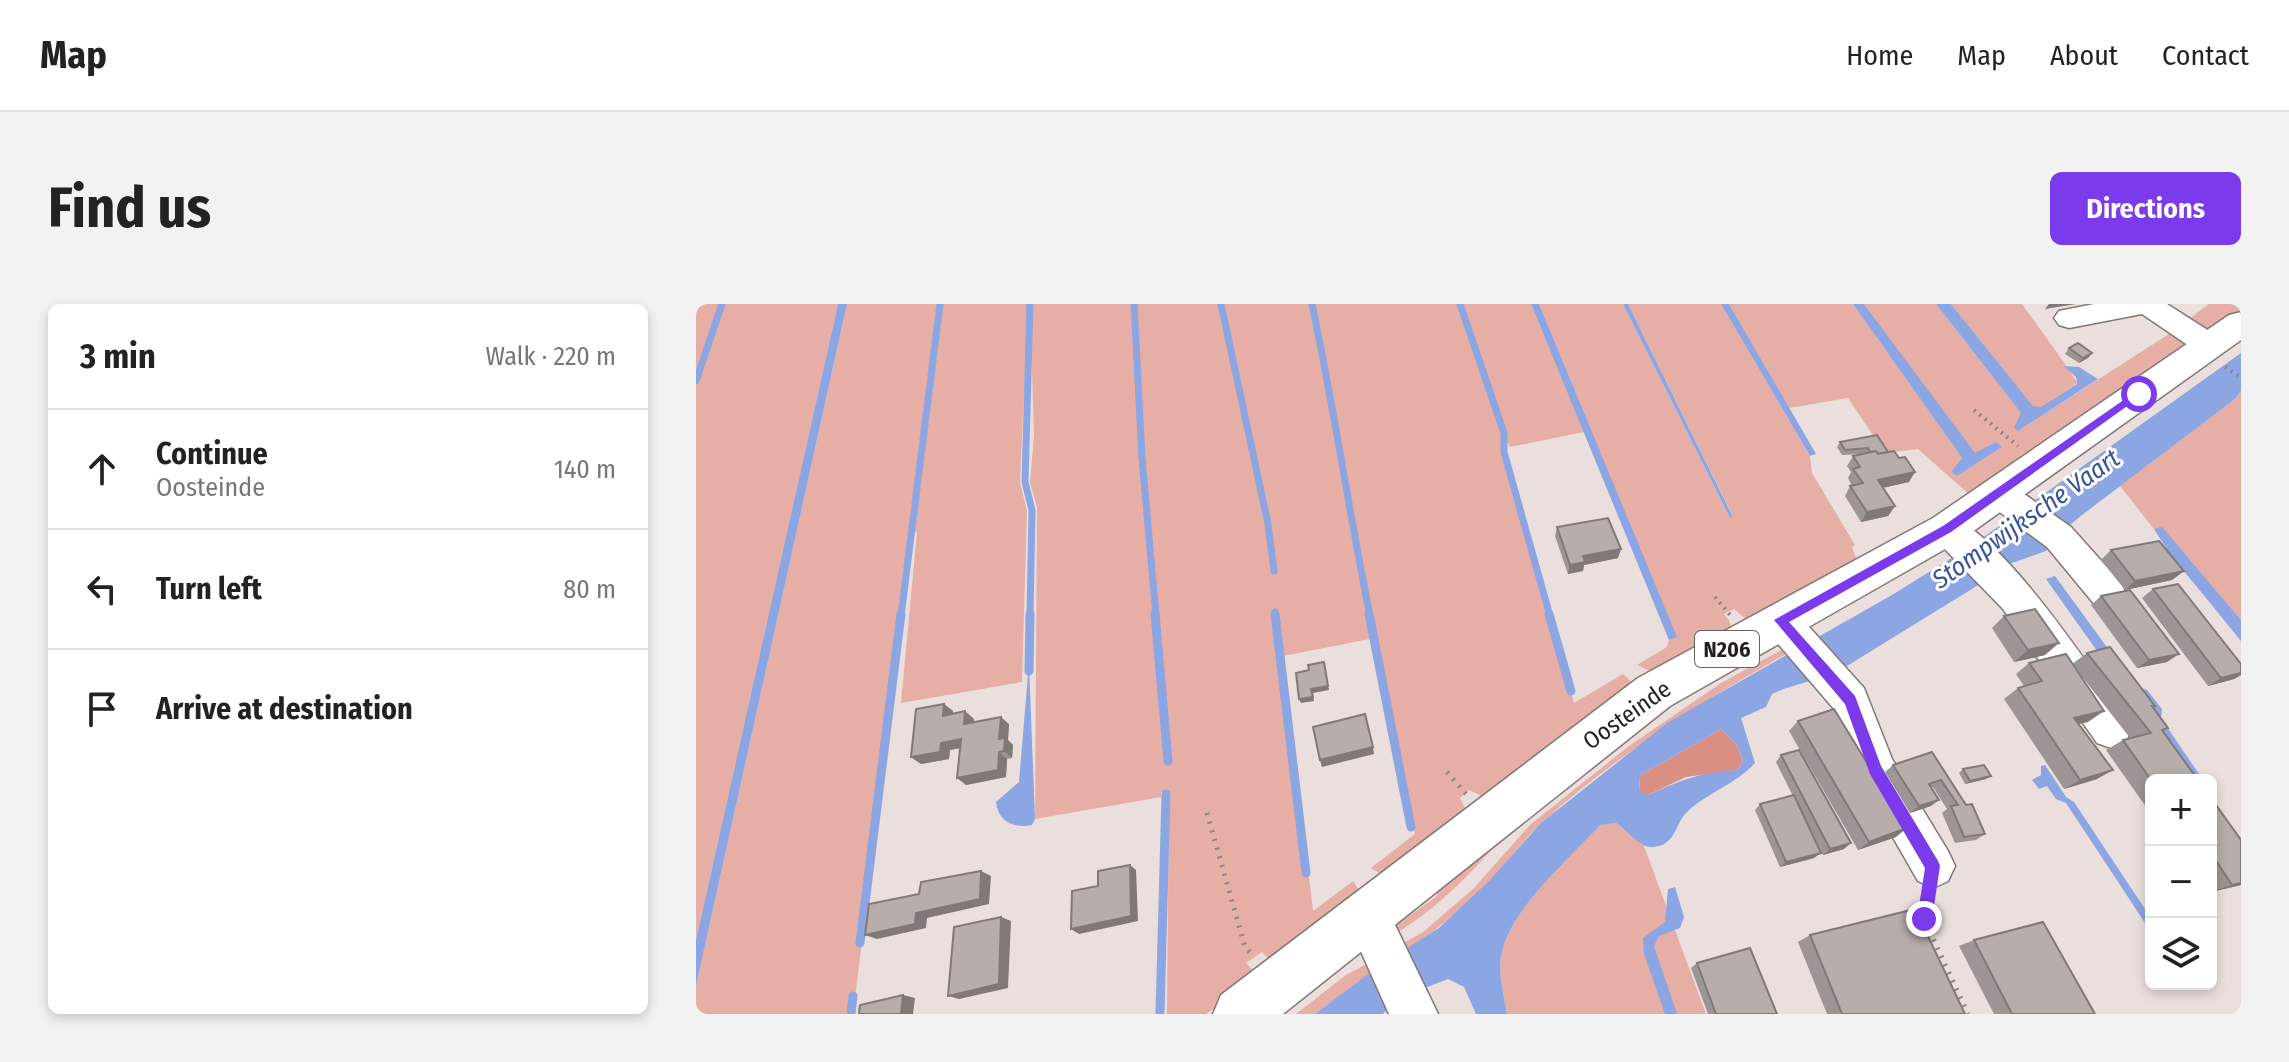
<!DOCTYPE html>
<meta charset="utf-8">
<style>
body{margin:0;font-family:"Fira Sans Condensed",sans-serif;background:#f2f2f2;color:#222}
.controls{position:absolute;right:24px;bottom:24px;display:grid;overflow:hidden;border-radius:12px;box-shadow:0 4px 12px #0003}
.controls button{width:72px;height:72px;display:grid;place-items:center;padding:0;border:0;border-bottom:2px solid #e0e0e0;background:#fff;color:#222;font:40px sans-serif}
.stop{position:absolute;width:24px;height:24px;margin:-18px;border:6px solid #7c3aed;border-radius:50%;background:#fff}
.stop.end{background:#7c3aed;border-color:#fff;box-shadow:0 2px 8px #0008}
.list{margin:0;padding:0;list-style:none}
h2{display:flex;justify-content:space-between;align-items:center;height:104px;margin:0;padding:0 32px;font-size:34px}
h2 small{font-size:26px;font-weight:400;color:#767676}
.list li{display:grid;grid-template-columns:52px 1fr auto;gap:24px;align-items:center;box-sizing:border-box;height:120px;padding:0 32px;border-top:2px solid #e0e0e0}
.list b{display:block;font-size:30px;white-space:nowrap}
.list p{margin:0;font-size:26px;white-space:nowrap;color:#767676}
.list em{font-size:26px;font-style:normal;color:#767676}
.icon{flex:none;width:44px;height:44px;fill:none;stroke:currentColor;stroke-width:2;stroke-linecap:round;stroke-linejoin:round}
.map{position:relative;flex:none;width:1545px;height:710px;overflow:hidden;border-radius:12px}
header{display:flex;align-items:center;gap:48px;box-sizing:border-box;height:112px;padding:0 40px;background:#fff;border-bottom:2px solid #e0e0e0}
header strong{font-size:38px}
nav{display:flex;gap:44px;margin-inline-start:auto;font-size:28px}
.intro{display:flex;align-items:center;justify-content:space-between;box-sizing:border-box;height:192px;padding:0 48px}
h1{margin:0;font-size:56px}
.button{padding:20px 36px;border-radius:12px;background:#7c3aed;color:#fff;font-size:28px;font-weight:700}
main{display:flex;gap:48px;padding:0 48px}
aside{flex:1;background:#fff;border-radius:12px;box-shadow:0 4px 12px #0003}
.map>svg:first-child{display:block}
.green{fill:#e6aea5}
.forest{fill:#db9084}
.water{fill:#8ca6e3;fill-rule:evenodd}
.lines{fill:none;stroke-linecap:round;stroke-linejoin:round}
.stream-far1{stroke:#8ca6e3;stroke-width:7}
.stream{stroke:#8ca6e3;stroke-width:9}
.minor-casing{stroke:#817876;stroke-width:3}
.major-casing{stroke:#817876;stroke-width:3}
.path-far1{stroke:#8e8685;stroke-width:4;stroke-dasharray:2 5;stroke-linecap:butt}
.path{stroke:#8e8685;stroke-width:5;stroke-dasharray:2 7;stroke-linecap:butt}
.minor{fill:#fff;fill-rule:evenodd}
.major{fill:#fff;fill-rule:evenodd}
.wall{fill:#9d9593}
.shaded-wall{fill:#807978}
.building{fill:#b7adab;stroke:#807978;stroke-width:2}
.route{fill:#7c3aed}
.labels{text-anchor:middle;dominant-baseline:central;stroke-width:6;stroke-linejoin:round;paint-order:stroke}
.shield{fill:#fff;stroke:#646262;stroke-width:2}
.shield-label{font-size:22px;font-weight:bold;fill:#221f1e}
.street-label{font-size:24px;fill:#221f1e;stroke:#fff}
.water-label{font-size:26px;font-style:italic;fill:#37539c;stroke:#fff}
</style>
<header>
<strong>Map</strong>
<nav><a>Home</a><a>Map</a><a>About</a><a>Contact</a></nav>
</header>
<div class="intro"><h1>Find us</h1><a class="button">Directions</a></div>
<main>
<aside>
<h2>3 min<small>Walk · 220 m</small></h2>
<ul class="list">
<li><svg class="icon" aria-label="ahead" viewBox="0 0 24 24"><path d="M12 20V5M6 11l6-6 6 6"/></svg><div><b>Continue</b><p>Oosteinde</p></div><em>140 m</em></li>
<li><svg class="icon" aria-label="left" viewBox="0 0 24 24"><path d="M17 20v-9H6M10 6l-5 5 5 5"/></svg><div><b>Turn left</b></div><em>80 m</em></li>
<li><svg class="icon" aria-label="arrive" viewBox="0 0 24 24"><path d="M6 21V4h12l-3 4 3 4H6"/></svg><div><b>Arrive at destination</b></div></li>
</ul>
</aside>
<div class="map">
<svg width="1545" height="710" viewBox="0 0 1545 710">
<rect width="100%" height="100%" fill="#eadfdd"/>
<g class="green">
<path d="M0 0H142L0 636Z"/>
<path d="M151 0H332L324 179 331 206 326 378 205 399 221 228H217L157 710H0V682Z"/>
<path d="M334 0H835L888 128 814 143 808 132V148L878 399 927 370 937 379 792 495 773 486 764 494 770 506 685 570 675 564 719 530 679 334 587 352 617 607 657 577 663 586 662 597 578 660 566 648 550 659 563 672 510 710H471L473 487 465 488V493L339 515 341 203 334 179 338 131Z"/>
<path d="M843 0H927L1034 214 1037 212 932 0H1025L1114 152 1116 169 1159 241 1156 243 1163 261 1052 317 1038 305 1028 310 1034 318 1035 325 958 369 941 361 971 343 973 336 980 333Z"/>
<path d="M1033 0H1157L1266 154 1261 172 1306 143 1300 138 1279 150 1168 0H1240L1325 109 1322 127 1473 30 1513 0H1545V6L1275 192 1222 145 1189 149 1152 94 1093 104Z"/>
<path d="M1255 0H1326C1334 12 1380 73 1381 79L1345 104 1337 102Z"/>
<path d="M1545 87V316L1466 224 1458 225 1424 182 1539 95Z"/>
<path d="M1089 344 1095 347C1006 398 924 448 848 517 828 534 813 557 795 576 768 605 737 628 705 651L699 644 727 628 777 585 835 520 933 442 1025 379Z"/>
<path d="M825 513C786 556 750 600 700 629L698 623 741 592 739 579Z"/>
<path d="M920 519 948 542 1010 710H811C808 692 801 666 806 648 816 603 874 555 904 521Z"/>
<path d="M682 654 687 660 619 710H600L650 671Z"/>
</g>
<path class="forest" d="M1025 425 1041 441 1047 457 1042 466 990 473 952 491 944 489 943 472Z"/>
<g class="water">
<path d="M142 0H151L0 682V636Z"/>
<path d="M835 0H843L981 333 973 336Z"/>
<path d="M927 0H932L1037 213 1034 214Z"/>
<path d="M1025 0H1033L1120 150 1114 152Z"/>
<path d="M1157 0H1168L1279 149 1300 138 1306 143 1261 172 1255 168 1266 154Z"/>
<path d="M1240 0H1255L1337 102 1345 103 1381 80 1380 73 1368 62 1383 63 1402 75 1322 127 1318 124 1325 109Z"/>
<path d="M1545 49V87L1539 95 1386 211 1357 235 1350 247 1305 263 1284 280 1146 365C1124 377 1099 379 1076 390L1070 403 1045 414 1059 459C1040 480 1013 488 992 507 978 519 981 543 955 543 943 543 931 526 920 519L904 521C874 555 816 603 806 648 801 666 808 692 811 710H780L768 683 752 675 700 695 687 710H619L683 662 743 624 794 576 845 519 971 419 1196 291 1278 240ZM1025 425 1041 441 1047 457 1042 466C1004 468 986 476 952 491L944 488 943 472Z"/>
<path d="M1466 223 1545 316V337L1474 250 1458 225Z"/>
<path d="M1359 272 1440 383 1451 386 1466 405 1465 414 1507 476H1496L1489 471 1350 275Z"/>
<path d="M333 359 339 515 336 521C317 525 302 517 300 498L323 478Z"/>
<path d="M1349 461 1370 493 1378 498 1455 614V628L1370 499 1360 495 1351 482 1343 485 1336 476 1345 471V462Z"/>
<path d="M979 583 988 613 984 624 963 632 958 642 981 710H969L948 650 947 634 969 618 972 585Z"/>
</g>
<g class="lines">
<g class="stream-far1">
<path d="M334 0 329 178 336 206 334 312"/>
<path d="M438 0 446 154 460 312"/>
<path d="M525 0 572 220 578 267"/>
<path d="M616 0C638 104 653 208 674 312"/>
<path d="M764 0 808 129V148L854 312"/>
<path d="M0 77 26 0"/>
<path d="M579 308V312"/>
<path d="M205 312 244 0"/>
</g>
<g class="stream">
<path d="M459 310 472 457"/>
<path d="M579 310 610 569"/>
<path d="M673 310 715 523"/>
<path d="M853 310 875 387"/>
<path d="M333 367 334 310"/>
<path d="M164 639 205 310"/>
<path d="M464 708 470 490"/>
<path d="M155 710 157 692"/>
</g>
<defs>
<g id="minor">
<path d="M1398 0H1471L1524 34 1528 41 1524 48 1513 51 1502 48 1446 10 1373 24 1363 21 1358 14 1363 7Z"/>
<path d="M1302 176 1314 180 1375 223 1425 279 1430 290 1425 301 1412 305 1399 301 1351 243 1290 198 1285 189 1290 180Z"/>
<path d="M1251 211C1306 229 1394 364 1429 413L1435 426 1429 439 1415 444 1401 439 1307 305 1239 235 1234 225 1239 215Z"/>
<path d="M1084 300 1097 305 1168 384 1196 455 1252 547 1259 562 1252 577 1237 584 1222 577 1165 478 1138 405 1071 327 1066 316 1071 305Z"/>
<path d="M671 590 687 596 742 710H693L649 612 655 596Z"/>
</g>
<path id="major" d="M1545 8V36L1265 236 974 402 587 710H517L525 691 942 374 1237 214 1533 11Z"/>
</defs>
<use href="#minor" class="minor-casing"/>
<use href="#major" class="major-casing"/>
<g class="path-far1">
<path d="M1529 63 1545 73"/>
<path d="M1278 106 1322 142"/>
<path d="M1019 293 1034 311"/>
</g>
<g class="path">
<path d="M751 468 770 490"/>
<path d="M511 509 549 643 558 653"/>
<path d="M1232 593 1228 615 1272 710"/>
</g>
<use href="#minor" class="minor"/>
<use href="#major" class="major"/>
</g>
<g class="wall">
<path d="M1373 44 1396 49 1392 54 1383 59 1369 50Z"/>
<path d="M1181 131 1213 178 1187 184 1199 202 1192 212 1165 218 1149 192 1154 182H1156L1152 174 1155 168 1151 162 1157 152 1169 150 1146 151 1141 143 1144 138Z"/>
<path d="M861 223 922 254 888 261 887 267 872 270 859 232Z"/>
<path d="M1415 246 1488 267 1476 276 1429 286 1405 256Z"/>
<path d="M1457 285 1545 360V371L1538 375 1512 382 1446 294Z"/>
<path d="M1405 292 1471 358 1441 364 1395 301Z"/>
<path d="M1308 312 1349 351 1318 358 1296 324Z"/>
<path d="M1391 349 1459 402 1457 403 1467 427 1455 476V510L1410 446 1427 436 1434 434 1377 361 1392 418 1383 420 1401 475 1368 485 1308 395 1322 384 1328 382 1320 370 1333 359 1376 360Z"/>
<path d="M248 400 257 407V410L278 415V418L313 420 312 436 317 441 316 454 311 455 310 473 270 481 264 444 254 446 253 455 225 460 215 453Z"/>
<path d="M1102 417 1200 533 1162 546 1093 427Z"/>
<path d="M1236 448 1289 530 1280 536 1259 539 1246 509 1251 505 1237 483H1235V502L1214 509 1189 468 1197 461Z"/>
<path d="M1085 451 1148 545 1127 551 1108 514 1118 554 1084 563 1059 506 1064 500 1097 492 1080 458Z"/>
<path d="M1267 465 1290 475 1269 480 1263 469Z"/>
<path d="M1515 494 1545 536V581L1515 588Z"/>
<path d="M1114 631 1269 710H1131L1102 638Z"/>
<path d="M1278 636 1399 710H1298L1263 642Z"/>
<path d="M1001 659 1081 710H1012L995 664Z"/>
</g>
<g class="shaded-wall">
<path d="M1353 0H1380L1349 5Z"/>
<path d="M1396 49 1392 54 1383 59 1387 54Z"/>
<path d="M1219 168 1213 178 1176 186 1182 176Z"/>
<path d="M1199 202 1192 212 1165 218 1171 208Z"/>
<path d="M925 245 922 254 888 261 887 267 872 270 874 261 887 252Z"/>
<path d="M1488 267 1476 276 1429 286 1439 277Z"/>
<path d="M1363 339 1349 351 1318 358 1332 346Z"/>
<path d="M1483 350 1471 358 1441 364 1453 356Z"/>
<path d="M628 358 633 386 617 389 618 397 605 399 603 395Z"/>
<path d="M1545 369V371L1538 375 1512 382 1525 374Z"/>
<path d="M248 400 257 407 256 419 247 412Z"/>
<path d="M269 407 278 415 277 427 268 420Z"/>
<path d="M1408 407 1392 418 1363 424 1378 414Z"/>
<path d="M305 413 313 420 312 436 317 441 316 454 308 447 303 435Z"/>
<path d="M265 435 274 442 254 446 253 455 225 460 215 453 245 439Z"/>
<path d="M677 443 678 450 626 463 624 456Z"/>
<path d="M303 448 311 455 310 473 270 481 261 474Z"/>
<path d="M1417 466 1401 475 1368 485 1384 476Z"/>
<path d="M1295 472 1290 475 1269 480 1274 477Z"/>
<path d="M1243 496 1235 502 1214 509 1223 502Z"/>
<path d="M1211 524 1200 533 1162 546 1173 538Z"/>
<path d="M1155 539 1148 545 1127 551 1134 545Z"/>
<path d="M1125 549 1118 554 1084 563 1090 558Z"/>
<path d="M434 561 440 566 442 617 383 630 375 625Z"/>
<path d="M285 567 295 572 293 600 231 614 230 624 181 635 169 631Z"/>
<path d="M1545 579V581L1515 588 1536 581Z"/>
<path d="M305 613 315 617 312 684 263 695 252 692Z"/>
<path d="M207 691 219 694 217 710H205Z"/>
</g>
<g class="building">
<path d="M1382 39 1396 49 1387 54 1373 44Z"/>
<path d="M1181 131 1192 148 1182 150 1180 147 1174 148 1172 144 1149 146 1144 138Z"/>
<path d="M1180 147 1182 150 1198 147 1203 154 1209 153 1219 168 1182 176 1199 202 1171 208 1154 182 1167 179 1157 165 1164 163 1157 152Z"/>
<path d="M912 214 925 245 887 252 889 258 874 261 861 223Z"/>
<path d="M1463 237 1488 267 1439 277 1415 246Z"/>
<path d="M1482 280 1545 360V369L1525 374 1457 285Z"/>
<path d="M1434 286 1483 350 1453 356 1405 292Z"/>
<path d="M1339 305 1363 339 1332 346 1308 312Z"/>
<path d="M1414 343 1459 402H1456L1472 424 1466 426 1502 476H1455L1427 436 1455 429 1391 349Z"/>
<path d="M1370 350 1408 407 1378 414 1417 466 1384 476 1322 384 1346 377 1333 359Z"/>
<path d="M628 358 632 382 615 385 617 393 603 395 600 369 613 366 612 361Z"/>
<path d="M248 400 247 412 269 407 268 420 305 413 303 435 309 434 308 447 303 448 302 466 261 474 265 435 245 439 244 448 215 453 220 405Z"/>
<path d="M1138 405 1211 524 1173 538 1102 417Z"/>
<path d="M669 410 677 443 624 456 617 423Z"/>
<path d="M1103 446 1155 539 1134 545 1085 451Z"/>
<path d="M1236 448 1270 501 1276 500 1289 530 1268 533 1255 502 1262 501 1245 476 1233 480 1243 496 1223 502 1197 461Z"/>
<path d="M1288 461 1295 472 1274 477 1267 465Z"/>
<path d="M1098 491 1125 549 1090 558 1064 500Z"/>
<path d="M1515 494 1545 536V579L1536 581 1515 549Z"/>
<path d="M434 561 435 612 375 625 376 587 402 582V567Z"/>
<path d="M285 567 284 595 220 609 219 620 169 631 173 600 223 590 225 578Z"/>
<path d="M1219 605 1269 710H1146L1114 631Z"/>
<path d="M305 613 303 680 252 692 258 623Z"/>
<path d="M1347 618 1399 710H1316L1278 636Z"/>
<path d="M1054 644 1081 710H1020L1001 659Z"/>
<path d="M207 691 205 710H163L164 701Z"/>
</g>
<path class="route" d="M1439 88 1448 90 1255 228 1093 318 1159 392 1185 462 1242 557 1244 562 1236 615 1228 623 1221 615 1229 564 1174 470 1149 400 1078 316 1247 222Z"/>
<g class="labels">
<rect class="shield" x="999" y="327" width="64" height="36" rx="6"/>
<g class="shield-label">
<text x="1031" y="345">N206</text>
</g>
<g class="street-label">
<text transform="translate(931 411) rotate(-35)">Oosteinde</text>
</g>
<g class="water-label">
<text transform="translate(1330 215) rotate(-35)">Stompwijksche Vaart</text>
</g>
</g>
</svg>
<div class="controls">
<button>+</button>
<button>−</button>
<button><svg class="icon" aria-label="layers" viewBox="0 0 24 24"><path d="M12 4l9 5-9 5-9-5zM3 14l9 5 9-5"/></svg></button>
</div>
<div class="stop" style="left:1443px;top:90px"></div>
<div class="stop end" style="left:1228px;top:615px"></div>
</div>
</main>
